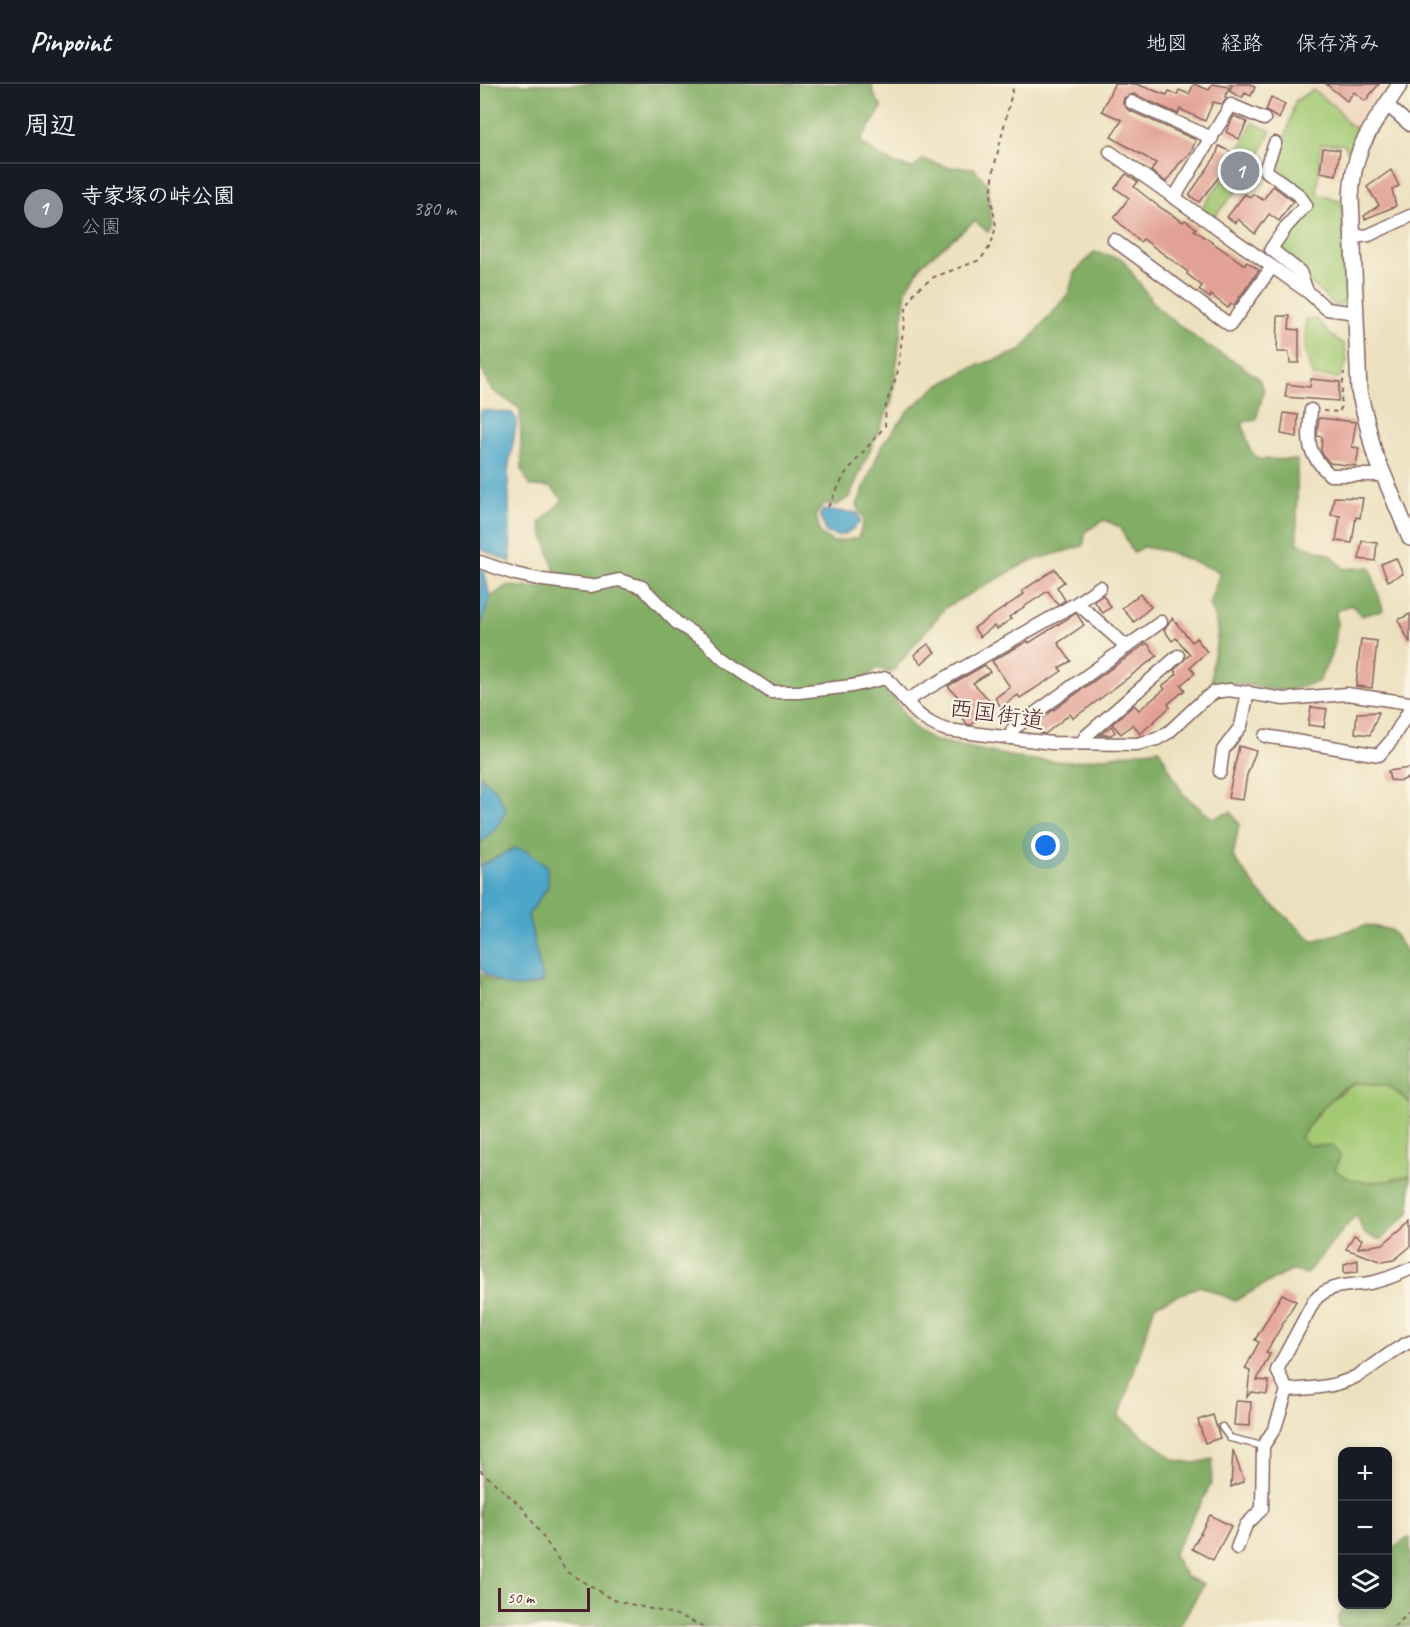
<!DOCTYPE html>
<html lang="ja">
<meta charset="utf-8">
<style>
body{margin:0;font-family:Caveat,"Klee One",sans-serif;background:#20242c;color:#f1f3f6}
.controls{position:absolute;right:18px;bottom:18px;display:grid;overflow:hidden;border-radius:12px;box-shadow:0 3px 9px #0003}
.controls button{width:54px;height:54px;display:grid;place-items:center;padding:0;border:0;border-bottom:2px solid #363941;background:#171b24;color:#f1f3f6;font:30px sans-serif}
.scale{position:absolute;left:18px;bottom:15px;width:92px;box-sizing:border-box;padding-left:6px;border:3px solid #4a1f2b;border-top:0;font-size:16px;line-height:21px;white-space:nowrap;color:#4a1f2b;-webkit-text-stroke:4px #fcf5e5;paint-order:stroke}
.you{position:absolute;left:566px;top:762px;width:21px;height:21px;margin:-15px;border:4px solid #fff;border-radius:50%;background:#1a73e8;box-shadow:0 0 0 9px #1a73e833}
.badge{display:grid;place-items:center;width:39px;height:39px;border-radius:50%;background:#8c9099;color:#fff;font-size:20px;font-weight:700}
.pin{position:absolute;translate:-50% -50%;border:3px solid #fff;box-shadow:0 2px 6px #0006}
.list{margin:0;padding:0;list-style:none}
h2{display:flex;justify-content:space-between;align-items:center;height:78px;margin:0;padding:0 24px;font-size:26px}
h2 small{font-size:20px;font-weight:400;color:#9ea1a6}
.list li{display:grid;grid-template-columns:39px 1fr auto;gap:18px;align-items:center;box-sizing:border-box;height:90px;padding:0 24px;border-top:2px solid #363941}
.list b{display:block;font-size:22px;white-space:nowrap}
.list p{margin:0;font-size:20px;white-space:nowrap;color:#9ea1a6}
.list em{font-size:20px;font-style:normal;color:#9ea1a6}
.icon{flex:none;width:33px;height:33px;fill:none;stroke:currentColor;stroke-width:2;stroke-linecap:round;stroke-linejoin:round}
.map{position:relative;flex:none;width:930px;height:1543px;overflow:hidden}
header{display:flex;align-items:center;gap:36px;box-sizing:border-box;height:84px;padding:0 30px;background:#171b24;border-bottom:2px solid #363941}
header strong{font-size:28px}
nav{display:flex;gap:33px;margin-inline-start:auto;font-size:21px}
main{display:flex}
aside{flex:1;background:#171b24}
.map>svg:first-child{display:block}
.built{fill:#efd6bb}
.green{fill:#a3c973;stroke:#76744f;stroke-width:1.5}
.forest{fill:#82ad65;stroke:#666648;stroke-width:1.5}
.water{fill:#4ba6c9;stroke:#4a627a;stroke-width:1.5}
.building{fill:#e2a195}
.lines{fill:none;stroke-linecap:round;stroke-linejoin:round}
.service-casing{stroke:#83635f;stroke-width:9}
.minor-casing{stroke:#83635f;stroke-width:15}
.tertiary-casing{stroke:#83635f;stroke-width:18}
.path{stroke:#83635f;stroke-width:2;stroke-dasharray:4.5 4.5;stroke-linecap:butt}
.service{stroke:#fff;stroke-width:6}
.minor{stroke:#fff;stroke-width:12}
.tertiary{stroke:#fff;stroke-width:15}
.labels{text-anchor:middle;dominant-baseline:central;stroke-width:4.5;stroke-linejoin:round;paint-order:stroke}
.street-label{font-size:24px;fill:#4a1f2b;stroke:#fcf5e5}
</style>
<header>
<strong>Pinpoint</strong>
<nav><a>地図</a><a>経路</a><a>保存済み</a></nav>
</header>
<main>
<aside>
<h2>周辺<small></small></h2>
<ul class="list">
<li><span class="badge">1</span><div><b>寺家塚の峠公園</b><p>公園</p></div><em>380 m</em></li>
</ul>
</aside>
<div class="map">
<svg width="930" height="1543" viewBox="0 0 930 1543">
<rect width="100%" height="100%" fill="#fcf5e5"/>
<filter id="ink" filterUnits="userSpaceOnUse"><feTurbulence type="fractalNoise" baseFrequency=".0167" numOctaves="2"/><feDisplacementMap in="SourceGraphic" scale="12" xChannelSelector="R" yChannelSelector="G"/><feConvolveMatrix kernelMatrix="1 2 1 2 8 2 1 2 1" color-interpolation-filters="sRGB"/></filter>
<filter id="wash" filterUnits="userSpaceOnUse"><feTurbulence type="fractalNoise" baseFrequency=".008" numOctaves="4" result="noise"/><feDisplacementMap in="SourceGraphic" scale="24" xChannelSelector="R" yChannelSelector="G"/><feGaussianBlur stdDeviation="1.35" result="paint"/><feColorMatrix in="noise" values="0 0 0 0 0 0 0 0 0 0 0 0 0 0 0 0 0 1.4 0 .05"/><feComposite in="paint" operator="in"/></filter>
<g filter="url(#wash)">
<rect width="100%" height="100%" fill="#ece1bf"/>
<path class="built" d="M826 0H920L907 21 880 47 867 39 858 25Z"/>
<g class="green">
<path d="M833 6 858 25 867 39 880 47 868 68 864 60H841L837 110 862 118 865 218 855 222 797 167 808 147 834 122 802 86 799 78 815 17Z"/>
<path d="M772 39 791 47 770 91 733 134 721 125 752 82Z"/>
<path d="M826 235H837L849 250 864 260 867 278 859 294 832 292 825 267Z"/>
<path d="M879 999 908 1001 930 1019V1091L908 1098 868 1097 820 1054C837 1030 850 1010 879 999Z"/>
</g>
<g class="forest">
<path d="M0 0H392L393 9 402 24 380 57C397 72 411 81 434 84L443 75 468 83 494 84 507 100 512 140 508 148 495 137 442 180 426 206 412 317 369 413 357 421 343 420 336 431 340 450 353 458 378 454 384 436 377 421 402 361 430 325 456 303 491 284 540 267 589 209 594 189 615 168 642 175 677 224 724 260 760 281 778 294 784 305 776 336 762 338 770 366 778 375 817 376V459L851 471 864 485 890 483 903 526 882 532 871 521 856 527C859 557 852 572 838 598 829 600 819 604 810 606 783 609 760 593 733 603 726 569 749 557 729 521L740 488 686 467 663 463 653 469 640 443 624 436 606 447 603 462 548 478 466 523 411 589 397 584 387 593 413 613 432 642 452 656 544 675 591 678 679 665 703 710 732 734 751 728 759 740 753 773 781 810 833 857 887 841 911 846 930 873V1019L908 1001 879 999 861 1006 836 1031 820 1054 828 1061 853 1062 860 1072 855 1086C877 1104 904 1099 930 1091V1128L901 1156 885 1150 876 1131 826 1190 811 1186 755 1217 720 1202 675 1221 639 1333 695 1376 715 1379 733 1375 731 1400 693 1471 706 1493 724 1500 699 1543H0V888L13 898 52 864 48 831 68 802 35 764 0 782V759L18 742 17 708 0 691V545L4 527 10 514 26 502 64 504 75 488 60 439 83 416 71 403 50 402 42 386 40 325 11 305 0 282Z"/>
<path d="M930 1453V1543H858V1533L865 1521 908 1520V1468Z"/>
</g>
<g class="water">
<path d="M0 326 32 329 37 336 28 386 31 478 0 465Z"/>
<path d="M343 426 378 429 380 438C367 450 362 456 346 448L340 431Z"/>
<path d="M0 485 4 486 10 514 0 545Z"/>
<path d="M0 691 17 708 26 725 18 742 0 759Z"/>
<path d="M35 764 47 767 67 782 68 802 48 831 63 898C38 907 18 904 0 884V782Z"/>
</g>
<g id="blocks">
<g class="building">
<path d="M634 0H656L687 11 689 7 697 11 699 6 709 10 714 0 729 6 732 0 749 3 745 13 747 14 742 20 733 18 725 37 700 25 698 30 654 10 644 14 643 19 648 26 716 56 710 70 699 80 686 98 671 87 676 79 631 53 642 36 622 27Z"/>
<path d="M749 0H770L775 3 771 12 765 9 762 14 749 7 752 2Z"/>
<path d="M846 0H899L885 17 874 8 867 17Z"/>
<path d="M791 13 805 20 799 35 786 27Z"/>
<path d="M754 32 767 38 759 55 746 48Z"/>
<path d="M739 62 753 69 746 84 719 118 709 111 736 72Z"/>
<path d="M843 64 860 66 856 91 840 88Z"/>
<path d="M911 86 919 102 912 105 916 122 885 135 884 132 899 121 887 103Z"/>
<path d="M646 90 658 98 654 103 678 122 703 138 705 136 716 144 714 146 765 181 767 178 779 186 754 221 751 220 748 224 731 211 730 214 719 206 722 202 707 190 708 188 663 155 660 158 634 134 649 114 635 104Z"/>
<path d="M793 102 813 117 799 137 789 130 775 150 758 135 756 139 747 133 765 110 770 113 773 110 783 116Z"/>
<path d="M798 232H810L809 245 819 246V279H810L809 268H797Z"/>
<path d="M831 295 860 298 858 317 805 313 807 300 830 303Z"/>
<path d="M804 329 818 331 817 353 801 350Z"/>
<path d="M839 334 876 338 872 363 879 364 876 382 850 379 843 371 841 366 842 353 837 352Z"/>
<path d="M854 413 883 414 880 434 876 433 872 459 856 457 860 432 851 431Z"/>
<path d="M882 457 897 459 895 477 879 475Z"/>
<path d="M916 474 923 490 908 497 901 480Z"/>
<path d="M575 485 584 498 577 503 585 516 578 521 568 507 529 533 531 535 517 545 514 542 500 553 494 544 544 510 542 507Z"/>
<path d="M660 510 671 523 654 538 642 524Z"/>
<path d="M623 511 631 523 623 529 614 517Z"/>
<path d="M596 529 604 541 578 559 591 577 579 584 582 587 573 593 540 614 538 611 521 623 515 614 530 603 512 577 548 557 549 559Z"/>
<path d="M930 530V559L918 536Z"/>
<path d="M692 534 712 558 716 554 727 568 710 583 715 589 701 601 705 606 688 620 690 623 660 650 653 640 641 650 632 640 654 621 659 626 685 605 682 602 697 590 694 586 710 570 696 554 692 557 684 546Z"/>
<path d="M881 555 897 557 892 604 876 602Z"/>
<path d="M667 559 677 572 605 626 593 634 590 630 565 650 561 649 554 640Z"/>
<path d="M448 560 455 568 441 580 434 571Z"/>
<path d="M505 581 510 588 493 599 515 622 491 641 487 640 481 631 489 625 468 602Z"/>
<path d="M831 623 847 625 844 643 828 641Z"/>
<path d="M899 628 890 651 875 649 877 629Z"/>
<path d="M631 642 635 648 631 651H620Z"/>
<path d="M759 662 776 667 767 691 763 716 748 714Z"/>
<path d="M930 684V693L921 697 910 696 908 687Z"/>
<path d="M930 1137V1163L914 1176 903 1178 866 1165 874 1151 882 1155 878 1164 903 1160Z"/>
<path d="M878 1176V1188L864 1189V1180Z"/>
<path d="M802 1210 816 1217 786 1269 790 1270 777 1296 789 1297 787 1310 771 1308 767 1313 770 1287 765 1285 779 1258 775 1256Z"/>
<path d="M756 1317 771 1318 770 1342 754 1341Z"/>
<path d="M733 1331 740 1354 725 1359 718 1336Z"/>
<path d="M753 1366 764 1397 751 1403Z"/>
<path d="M730 1431 751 1442 733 1476 712 1465Z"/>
</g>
</g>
</g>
<g filter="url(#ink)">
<use href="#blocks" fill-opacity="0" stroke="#83635f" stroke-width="1.5"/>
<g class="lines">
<defs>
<path id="service" d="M742 1343 750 1354 783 1362"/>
<g id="minor">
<path d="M651 18 732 54"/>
<path d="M907 21 930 41"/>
<path d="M795 59 785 86 819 111 826 121 806 143 791 165 820 188 827 207"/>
<path d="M630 68 828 208 847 225 876 229"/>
<path d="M694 114 751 21 784 35"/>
<path d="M873 153 889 151 930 132"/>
<path d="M634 156 750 241 792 183"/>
<path d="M831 326C828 358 825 367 850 391H904"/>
<path d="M0 478 35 490 63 496 111 502 139 496 162 503 197 539 225 557 241 573 291 608H319L372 602 406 594C428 617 435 636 467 646L572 659 657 660 677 655 689 648 722 617 735 608 749 606 804 615 867 610 930 619"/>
<path d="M597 519 647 563"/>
<path d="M427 616 597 519 620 503"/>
<path d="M785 652 899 671 911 657 930 625"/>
<path d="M530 654 533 645 681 538"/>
<path d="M601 659 606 652 698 572"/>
<path d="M740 688 743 666 761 642 768 608"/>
<path d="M807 1306C831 1304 853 1304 875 1293 895 1283 909 1267 930 1258"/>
<path d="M757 1464 766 1441 782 1425 783 1362 795 1344 807 1306 797 1286 834 1217C849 1199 868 1202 890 1199 904 1196 917 1191 930 1185"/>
</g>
<path id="tertiary" d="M920 0C893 43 873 60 871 114L879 307 894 368 930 454"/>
</defs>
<use href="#service" class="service-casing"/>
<use href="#minor" class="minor-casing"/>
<use href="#tertiary" class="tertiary-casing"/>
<g class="path">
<path d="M843 327 860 328 864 288"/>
<path d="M348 423 365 390 405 342 406 320 417 291 426 225 435 207 454 193 500 176 511 161 516 142 511 115 514 84 534 0"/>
<path d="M0 1386 43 1424 87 1488 133 1516 201 1532 224 1543"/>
<path d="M914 1543 930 1528"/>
</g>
<use href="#service" class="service"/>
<use href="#minor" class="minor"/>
<use href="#tertiary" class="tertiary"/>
</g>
</g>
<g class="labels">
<g class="street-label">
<text transform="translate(517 630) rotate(8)">西国街道</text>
</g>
</g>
</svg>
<div class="controls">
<button>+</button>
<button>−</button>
<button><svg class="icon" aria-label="layers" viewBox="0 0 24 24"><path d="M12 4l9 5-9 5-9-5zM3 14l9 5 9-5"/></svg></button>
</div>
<div class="scale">50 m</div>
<div class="you"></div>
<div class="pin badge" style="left:760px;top:87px">1</div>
</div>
</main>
